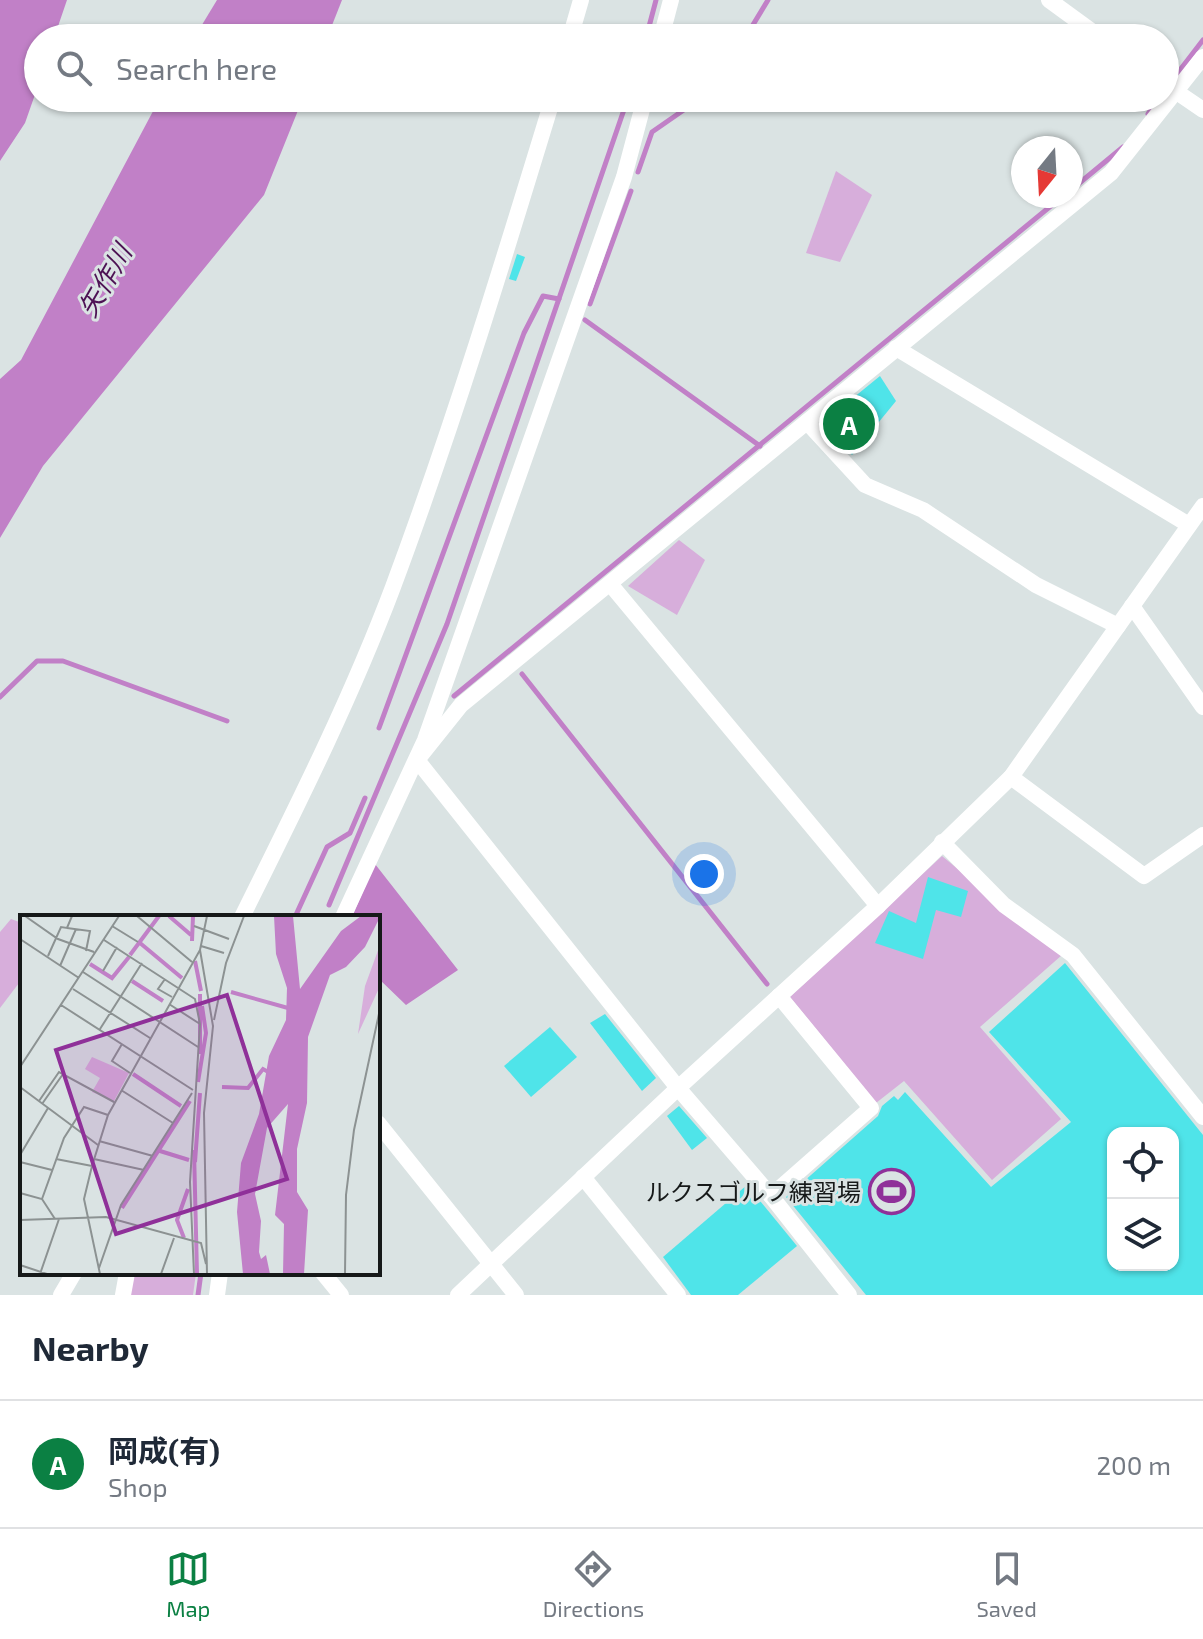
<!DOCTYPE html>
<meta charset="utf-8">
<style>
body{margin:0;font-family:"Exo 2","Noto Sans JP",sans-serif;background:#f2f2f3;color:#1f2937}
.controls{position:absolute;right:24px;bottom:24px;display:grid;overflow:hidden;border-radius:16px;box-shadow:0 2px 6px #0004}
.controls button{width:72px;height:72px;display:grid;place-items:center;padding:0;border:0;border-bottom:2px solid #e0e1e3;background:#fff;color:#1f2937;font:40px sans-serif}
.compass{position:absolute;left:1011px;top:136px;width:72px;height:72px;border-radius:50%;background:#fff;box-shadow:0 2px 6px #0004;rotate:198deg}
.you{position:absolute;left:704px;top:874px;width:28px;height:28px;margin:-20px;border:6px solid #fff;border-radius:50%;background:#1a73e8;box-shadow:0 0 0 12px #1a73e833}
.badge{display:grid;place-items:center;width:52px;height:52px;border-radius:50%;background:#0b8043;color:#fff;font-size:26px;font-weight:700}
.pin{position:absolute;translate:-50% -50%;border:4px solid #fff;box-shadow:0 2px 8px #0006}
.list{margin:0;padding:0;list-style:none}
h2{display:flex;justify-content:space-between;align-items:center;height:104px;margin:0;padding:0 32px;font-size:34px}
h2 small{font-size:26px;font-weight:400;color:#747a83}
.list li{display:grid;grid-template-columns:52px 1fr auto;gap:24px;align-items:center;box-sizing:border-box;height:128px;padding:0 32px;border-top:2px solid #e0e1e3}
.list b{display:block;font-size:30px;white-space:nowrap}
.list p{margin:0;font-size:26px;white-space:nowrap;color:#747a83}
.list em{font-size:26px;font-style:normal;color:#747a83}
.icon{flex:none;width:44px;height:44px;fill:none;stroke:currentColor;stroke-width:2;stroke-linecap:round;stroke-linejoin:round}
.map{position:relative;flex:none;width:1203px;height:1295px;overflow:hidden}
.search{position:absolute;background:#fff;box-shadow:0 2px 6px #0004;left:24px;right:24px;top:24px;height:88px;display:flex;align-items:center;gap:20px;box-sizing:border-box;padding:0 28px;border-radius:44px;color:#747a83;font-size:30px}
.sheet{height:232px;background:#fff}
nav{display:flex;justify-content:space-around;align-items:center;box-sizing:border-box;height:112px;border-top:2px solid #e0e1e3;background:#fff;font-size:22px;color:#747a83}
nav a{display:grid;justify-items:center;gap:4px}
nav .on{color:#0b8043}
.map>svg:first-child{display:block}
.green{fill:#d7aedb}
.water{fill:#c180c7}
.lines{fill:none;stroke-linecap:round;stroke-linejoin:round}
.stream{stroke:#c180c7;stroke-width:5}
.building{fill:#4fe4e9;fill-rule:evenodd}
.minor{stroke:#fff;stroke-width:16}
.labels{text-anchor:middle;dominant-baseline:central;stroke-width:6;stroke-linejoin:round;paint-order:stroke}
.poi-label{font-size:24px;fill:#161919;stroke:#dae3e3;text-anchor:end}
.water-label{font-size:26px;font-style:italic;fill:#4d1254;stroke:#dae3e3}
.inset-river{fill:none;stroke:#c180c7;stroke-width:4}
.inset-road{fill:none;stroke:#8c9292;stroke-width:2}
.view{fill:#8f3099;fill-opacity:0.15;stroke:#8f3099;stroke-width:4}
.inset-edge{fill:none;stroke:#161919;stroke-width:4}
</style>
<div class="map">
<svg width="1203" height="1295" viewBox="0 0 1203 1295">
<rect width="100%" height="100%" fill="#dae3e3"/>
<g class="green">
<path d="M836 171 872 195 840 262 806 253Z"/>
<path d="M679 540 705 560 677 615 628 586Z"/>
<path d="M942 856 1062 955 980 1027 1061 1119 992 1180 904 1081 876 1103 790 997Z"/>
<path d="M11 919 22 923V979L0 1008V932Z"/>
<path d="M132 1273H196L193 1295H126Z"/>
</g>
<g class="water">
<path d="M0 0H67L54 38H38V86L25 123 0 161Z"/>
<path d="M217 0H342L327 38H194Z"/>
<path d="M160 98H303L264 195 43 466 0 538V379L21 360Z"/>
<path d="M375 864 458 970 406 1005 378 978V917H352Z"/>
</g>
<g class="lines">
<g class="stream">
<path d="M646 38 656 0"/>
<path d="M745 38 768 0"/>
<path d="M1170 83 1203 40"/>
<path d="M1148 114 1159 98"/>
<path d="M638 172 652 132 701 98"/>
<path d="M1071 190 1123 147"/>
<path d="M590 304 631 191"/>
<path d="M585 320 760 446"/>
<path d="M522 674 767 984"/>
<path d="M454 696 1063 196"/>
<path d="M0 697 37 661H63L227 721"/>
<path d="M379 728 524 333 543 296 559 299"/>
<path d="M329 905 447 624 628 98"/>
<path d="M295 917 327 847 350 833 365 798"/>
<path d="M198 1295 201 1273"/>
</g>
</g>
<g class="building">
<path d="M517 254 525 257 516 281 509 279Z"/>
<path d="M880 376 896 401 852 455 826 420Z"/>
<path d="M928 877 968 891 961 917 936 910 923 959 875 943 889 911 916 923Z"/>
<path d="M1065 963 1203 1135V1295H866L786 1197 878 1116 882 1106 894 1096 898 1100 905 1092 991 1187 1071 1122 989 1032ZM1113 1133H1173V1265H1113Z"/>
<path d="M605 1014 656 1078 642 1091 590 1023Z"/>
<path d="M550 1027 577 1057 531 1097 504 1066Z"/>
<path d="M679 1106 707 1138 692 1150 667 1116Z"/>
<path d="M747 1185 797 1246 738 1295H691L663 1257Z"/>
</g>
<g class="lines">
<g class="minor">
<path d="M1049 0 1101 38"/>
<path d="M570 38 581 0"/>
<path d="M661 38 671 0"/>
<path d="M1165 84 1203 110"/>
<path d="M896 348 1189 525"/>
<path d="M807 422 865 485 923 510 1036 585 1118 626"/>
<path d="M611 585 878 906"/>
<path d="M1132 606 1203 707"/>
<path d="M417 760 461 705 1111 173 1203 57"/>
<path d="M417 760 678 1088 771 1196 849 1295"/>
<path d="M1011 777 1144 876 1203 835"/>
<path d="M942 842 1004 905 1073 955 1203 1117"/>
<path d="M242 917C296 808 350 701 393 587 453 426 503 262 553 98"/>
<path d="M343 917 425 740 624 177 645 98"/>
<path d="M378 1123 516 1295"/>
<path d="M583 1177 678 1295"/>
<path d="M771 1196 871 1108 779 996"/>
<path d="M323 1273 341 1295"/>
<path d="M61 1295 74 1273"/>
<path d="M123 1295 127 1273"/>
<path d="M217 1295 220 1273"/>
<path d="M458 1295 678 1088 878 906 1011 777 1203 506"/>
</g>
</g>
<defs>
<symbol id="stadium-ring" viewBox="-11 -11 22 22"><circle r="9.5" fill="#dae3e3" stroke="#8f3099" stroke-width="1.5"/><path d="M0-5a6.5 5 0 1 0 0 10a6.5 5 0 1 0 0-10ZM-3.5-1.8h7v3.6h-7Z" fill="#8f3099"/></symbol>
</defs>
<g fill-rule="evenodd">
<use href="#stadium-ring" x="866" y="1166" width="51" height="51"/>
</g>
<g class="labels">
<g class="poi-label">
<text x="861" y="1191">ルクスゴルフ練習場</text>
</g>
<g class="water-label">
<text transform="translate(104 280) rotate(-60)">矢作川</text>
</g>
</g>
<g transform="translate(20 915)">
<rect width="360" height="360" fill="#dae3e3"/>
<path d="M360 30V71L338 119 345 71ZM72 142 109 158 94 186 72 177 80 163 65 154Z" fill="#d7aedb"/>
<path d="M254 1H273L280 74 321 16 341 1 360 2 345 32 326 52 310 60 288 122 287 188 277 234V277L288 295 284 359H263L264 309 255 300 268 189 247 213 235 279 241 306 239 337 241 344 246 340 250 359H223L217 297 221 248 239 199 249 141 266 105 267 73 256 39Z" fill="#c180c7"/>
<path class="inset-river" d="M149 1 171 20M172 26 173 1M120 28 162 63M110 40 139 1M175 46 181 76M70 49 92 63 109 42M112 66 143 86M211 77 268 93M180 79V139M113 159 161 191M178 167 186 118 182 91M202 172 228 173 243 154 250 158M174 235 177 359M140 236 169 245M175 247 180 178M102 293 170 186M164 323 157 305 168 274"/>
<path class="inset-road" d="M5 1 38 24 74 37M117 1 172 47M92 11 118 27M174 11 209 24M47 13 70 16 66 36M0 24 59 63M84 25 175 84 180 109 170 267 174 359M181 31 204 38M180 35 193 111 184 198 187 359M28 41 41 12 47 13 52 1M40 51 56 14M83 56 97 32M63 57 178 132M145 64 138 74 152 82M53 74 130 123M149 89 180 109M41 90 173 175M194 105 206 48 224 1M80 114 122 48M102 129 92 146 110 158M0 152 99 1M0 172 78 230M101 175 153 208M19 186 39 157 94 187M22 189 43 159M79 226 133 241M0 240 28 193M36 244 72 251M74 244 124 255M0 247 32 255M0 278 22 284 35 304M22 284 44 223 64 192 88 200M0 305 86 302 181 328 186 349M0 350 27 359M79 353 101 290 172 178M20 359 39 304M80 359 64 284 72 251 88 200 180 35 187 1M141 359 154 323M325 359 326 280 334 215 360 94"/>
<path class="view" d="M207 80 267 264 96 319 36 135Z"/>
<rect width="360" height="360" class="inset-edge"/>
</g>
</svg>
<div class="controls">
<button><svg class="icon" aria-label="locate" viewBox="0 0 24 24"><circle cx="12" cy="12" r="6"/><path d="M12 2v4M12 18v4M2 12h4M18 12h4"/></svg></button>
<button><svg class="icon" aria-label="layers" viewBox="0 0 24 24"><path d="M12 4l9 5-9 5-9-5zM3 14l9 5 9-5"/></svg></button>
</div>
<svg class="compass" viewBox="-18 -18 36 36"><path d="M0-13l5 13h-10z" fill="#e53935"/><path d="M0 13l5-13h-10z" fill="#747a83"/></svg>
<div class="you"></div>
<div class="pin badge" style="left:849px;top:424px">A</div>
<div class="search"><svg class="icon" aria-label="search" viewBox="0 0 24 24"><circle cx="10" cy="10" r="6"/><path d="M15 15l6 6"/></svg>Search here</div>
</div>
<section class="sheet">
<h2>Nearby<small></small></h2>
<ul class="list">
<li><span class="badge">A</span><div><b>岡成(有)</b><p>Shop</p></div><em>200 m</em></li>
</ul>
</section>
<nav>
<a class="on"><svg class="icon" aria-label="map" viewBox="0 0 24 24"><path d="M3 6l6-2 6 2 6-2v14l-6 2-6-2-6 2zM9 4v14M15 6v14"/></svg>Map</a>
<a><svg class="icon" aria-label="directions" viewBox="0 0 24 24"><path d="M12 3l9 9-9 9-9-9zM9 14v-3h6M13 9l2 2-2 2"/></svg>Directions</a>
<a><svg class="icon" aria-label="saved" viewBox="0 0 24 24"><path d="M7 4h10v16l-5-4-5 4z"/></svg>Saved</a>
</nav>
